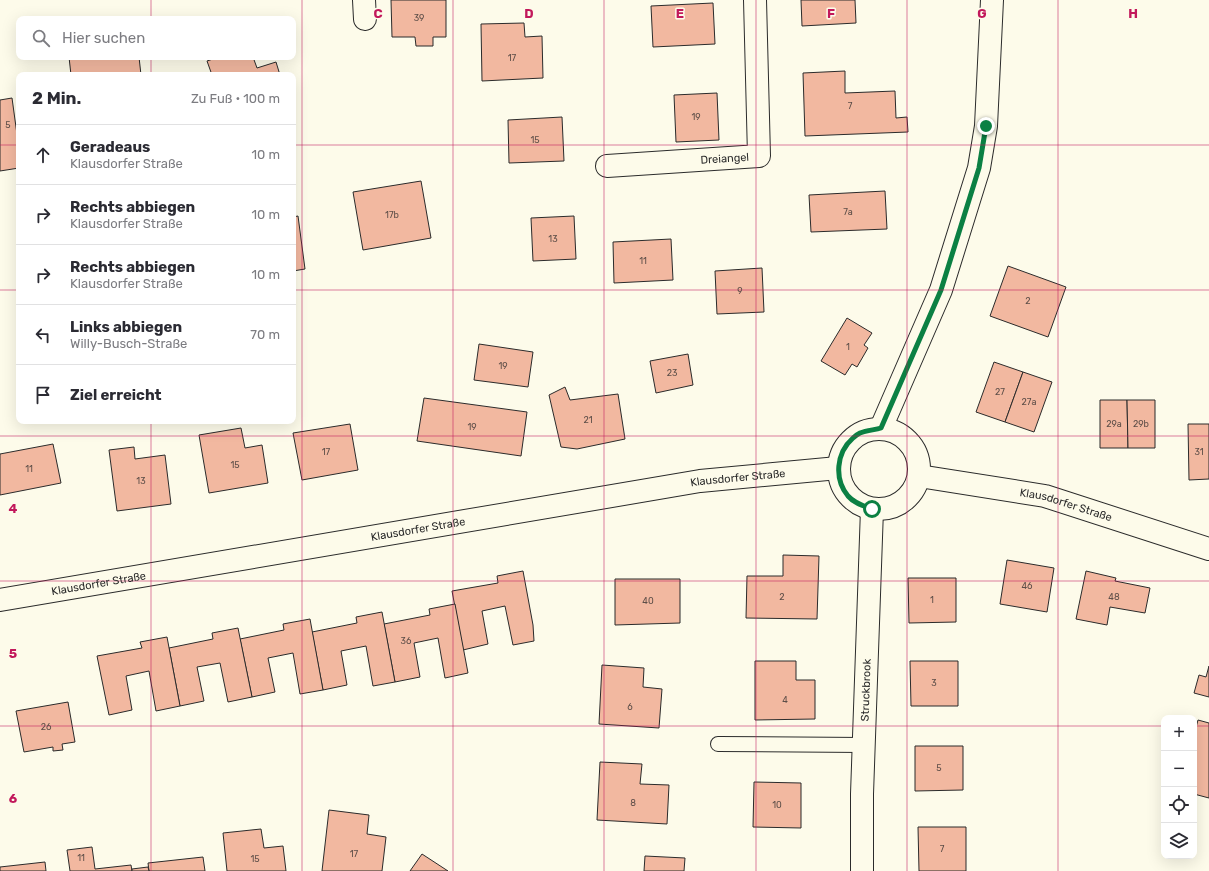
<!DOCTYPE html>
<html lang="de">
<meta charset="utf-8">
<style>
body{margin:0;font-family:Rubik,sans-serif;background:#f7f7f7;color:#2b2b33}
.controls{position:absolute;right:12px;bottom:12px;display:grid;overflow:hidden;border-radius:8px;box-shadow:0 4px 16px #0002}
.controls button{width:36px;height:36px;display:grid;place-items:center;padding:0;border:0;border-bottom:1px solid #e1e1e2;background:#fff;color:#2b2b33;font:20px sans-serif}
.stop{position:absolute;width:12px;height:12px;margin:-9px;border:3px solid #0b8043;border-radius:50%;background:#fff}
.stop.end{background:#0b8043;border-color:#fff;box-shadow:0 1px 4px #0008}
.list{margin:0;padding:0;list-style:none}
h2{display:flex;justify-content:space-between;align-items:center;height:52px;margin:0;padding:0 16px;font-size:17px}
h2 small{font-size:13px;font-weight:400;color:#7c7c81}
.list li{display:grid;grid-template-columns:26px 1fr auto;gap:12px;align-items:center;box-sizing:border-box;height:60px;padding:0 16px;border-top:1px solid #e1e1e2}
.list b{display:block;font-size:15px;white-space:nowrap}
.list p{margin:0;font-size:13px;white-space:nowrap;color:#7c7c81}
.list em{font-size:13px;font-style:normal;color:#7c7c81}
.icon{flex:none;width:22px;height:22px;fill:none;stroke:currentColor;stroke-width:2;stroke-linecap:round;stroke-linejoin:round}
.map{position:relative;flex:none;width:1209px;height:871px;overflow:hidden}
.search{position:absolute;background:#fff;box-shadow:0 4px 16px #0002;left:16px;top:16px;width:280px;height:44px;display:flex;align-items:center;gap:10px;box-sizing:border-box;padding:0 14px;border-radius:8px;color:#7c7c81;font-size:15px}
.panel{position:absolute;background:#fff;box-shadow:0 4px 16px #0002;left:16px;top:72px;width:280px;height:352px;border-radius:8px}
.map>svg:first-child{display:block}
.building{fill:#f2b8a0;stroke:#2b2b2b}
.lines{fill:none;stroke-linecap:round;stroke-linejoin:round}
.service-casing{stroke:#2b2b2b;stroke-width:16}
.minor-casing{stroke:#2b2b2b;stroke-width:24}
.tertiary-casing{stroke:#2b2b2b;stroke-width:24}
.service{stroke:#fdfbea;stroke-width:14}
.minor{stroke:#fdfbea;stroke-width:22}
.tertiary{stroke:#fdfbea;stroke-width:22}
.route{stroke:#0b8043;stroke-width:5}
.grid{fill:none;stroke:#c2185b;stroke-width:1;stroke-opacity:0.55}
.labels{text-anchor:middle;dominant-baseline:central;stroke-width:3;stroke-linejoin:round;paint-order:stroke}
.number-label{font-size:9px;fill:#5d4e48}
.street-label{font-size:11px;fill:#2b2b2b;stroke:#fdfbea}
.grid-label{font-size:13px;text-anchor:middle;font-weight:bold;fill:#c2185b;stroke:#fdfbea;stroke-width:3;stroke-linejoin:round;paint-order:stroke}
</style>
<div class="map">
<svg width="1209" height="871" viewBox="0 0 1209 871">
<rect width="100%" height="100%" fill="#fdfbea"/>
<g class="building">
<path d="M391 0H446V37H433V46H416L415 37H392Z"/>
<path d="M801 0H855L856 23 802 26Z"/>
<path d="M713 3 715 44 653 47 651 6Z"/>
<path d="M524 23 525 37 542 36 543 78 482 81 481 24Z"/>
<path d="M69 57H139L141 75H71Z"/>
<path d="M219 57H253L257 68 276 62 280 75H212L207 61Z"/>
<path d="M845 71V93L895 91 896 118 907 117 908 132 805 136 803 73Z"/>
<path d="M717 93 719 140 676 142 674 95Z"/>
<path d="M12 98 19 149V168L0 171V100Z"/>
<path d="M562 117 564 161 509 163 508 120Z"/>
<path d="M421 181 431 238 363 250 353 192Z"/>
<path d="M885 191 887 229 811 232 809 195Z"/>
<path d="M298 216 305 269 293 271V217Z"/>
<path d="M574 216 576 259 533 261 531 218Z"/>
<path d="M671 239 673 280 614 283 613 242Z"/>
<path d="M1008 266 1066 287 1048 337 990 316Z"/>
<path d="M762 268 764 312 717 314 715 271Z"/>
<path d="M847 318 872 333 864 345 868 348 857 367 852 364 845 375 821 361Z"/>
<path d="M479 344 533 352 528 387 474 380Z"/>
<path d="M688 354 693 385 656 393 650 361Z"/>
<path d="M994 362 1023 372 1005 422 976 412Z"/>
<path d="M1023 372 1052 382 1034 432 1005 422Z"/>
<path d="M565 387 570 400 618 394 625 439 577 449 561 447 549 395Z"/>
<path d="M424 398 527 412 521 456 417 441Z"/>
<path d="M1100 400H1127L1128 448H1100Z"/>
<path d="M1127 400H1155V448H1128Z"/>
<path d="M350 424 358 470 302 480 293 433Z"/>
<path d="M1188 424H1209V479L1189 480Z"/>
<path d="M241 428 245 448 262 445 268 483 209 493 199 435Z"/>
<path d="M53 444 61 483 0 495V454Z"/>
<path d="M134 447 135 459 165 455 171 504 117 511 109 450Z"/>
<path d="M783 555 819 556 817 619 746 618 747 576H783Z"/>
<path d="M1007 560 1054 568 1047 612 1000 604Z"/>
<path d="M523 571 533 625 534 641 513 645 505 606 482 611 488 644 463 650 452 591 498 583 497 576Z"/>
<path d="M1086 571 1116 578 1115 581 1150 588 1145 613 1110 607 1107 625 1076 619Z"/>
<path d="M908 578H956V622L909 623Z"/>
<path d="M615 579H680V623L615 625Z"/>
<path d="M455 604 468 673 445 678 438 638 414 643 420 677 395 682 384 624 430 615 429 609Z"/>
<path d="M382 612 395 682 373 686 366 646 341 651 347 685 323 690 312 632 357 623 356 617Z"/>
<path d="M310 619 323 690 300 694 293 653 268 658 275 692 252 697 240 639 284 630 283 624Z"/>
<path d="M238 628 252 697 228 702 220 663 197 667 204 701 180 706 169 648 213 639 212 633Z"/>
<path d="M167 637 180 706 156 711 149 671 126 676 132 710 109 715 97 656 142 648 140 642Z"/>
<path d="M755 661H796V680H815V719L755 720Z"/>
<path d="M910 661H958V706H911Z"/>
<path d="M602 665 644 668 643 687 662 689 659 728 599 724Z"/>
<path d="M1209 666V697L1194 693 1199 675 1206 677Z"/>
<path d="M68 702 75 742 62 744 63 750 53 751V747L24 752 16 711Z"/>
<path d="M1198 720 1209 723V798L1194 794V735Z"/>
<path d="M915 746H963V790L915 791Z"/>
<path d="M600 762 642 764 640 784 669 785 667 824 597 820Z"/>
<path d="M754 782 801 783V828L753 827Z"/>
<path d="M329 810 369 815 367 834 386 837 382 871H322Z"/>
<path d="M918 827H966V871H919Z"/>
<path d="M261 829 264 848 283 846 286 871H227L223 833Z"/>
<path d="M92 847 95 869 131 865 132 871H70L67 850Z"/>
<path d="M422 854 448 871H410Z"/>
<path d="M645 856 685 858 684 871H644Z"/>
<path d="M203 857 205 871H149L148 863Z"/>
<path d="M45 862 46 871H0V867Z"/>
<path d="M148 867 149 871H132V869Z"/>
</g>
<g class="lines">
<defs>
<path id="service" d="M718 744 864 745"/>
<g id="minor">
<path d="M364 0 365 19"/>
<path id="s1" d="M607 166 759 156 755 0"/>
<path id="s2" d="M862 871V794L872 509"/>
</g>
<g id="tertiary">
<path d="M881 428 941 290 979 168 986 126 992 0"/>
<circle cx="879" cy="469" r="40"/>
<path id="s3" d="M919 476 1045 496 1209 549"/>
<path id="s4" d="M0 600 700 481 838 468"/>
</g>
</defs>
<use href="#service" class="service-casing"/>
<use href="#minor" class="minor-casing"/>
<use href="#tertiary" class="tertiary-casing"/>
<use href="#service" class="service"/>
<use href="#minor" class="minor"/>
<use href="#tertiary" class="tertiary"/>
</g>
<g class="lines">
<path class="route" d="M872 509C864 506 855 504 848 496 834 479 836 453 853 438 855 436 858 434 860 433 867 430 875 430 881 428L941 290 979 168 986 126"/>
</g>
<path class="grid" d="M151 0V19M302 0V871M453 0V871M604 0V871M756 0V871M907 0V871M1058 0V871M151 57V75M0 145H19M293 145H1209M0 290H19M293 290H1209M151 421V871M0 436H1209M0 581H1209M0 726H1164M1194 726H1209"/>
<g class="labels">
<g class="number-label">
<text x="419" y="18">39</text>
<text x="512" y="58">17</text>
<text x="850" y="106">7</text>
<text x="696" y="117">19</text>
<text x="8" y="125">5</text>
<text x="535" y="140">15</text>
<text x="848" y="212">7a</text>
<text x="392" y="215">17b</text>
<text x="553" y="239">13</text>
<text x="643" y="261">11</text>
<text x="740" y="291">9</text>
<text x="1028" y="301">2</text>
<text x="848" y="347">1</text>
<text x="503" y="366">19</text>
<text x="672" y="373">23</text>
<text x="1000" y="392">27</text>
<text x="1029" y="402">27a</text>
<text x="588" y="420">21</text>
<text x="1114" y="424">29a</text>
<text x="1141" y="424">29b</text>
<text x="472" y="427">19</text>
<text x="326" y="452">17</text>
<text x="1199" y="452">31</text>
<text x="235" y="465">15</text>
<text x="29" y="469">11</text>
<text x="141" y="481">13</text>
<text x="1027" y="586">46</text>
<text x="782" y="597">2</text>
<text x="1114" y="597">48</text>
<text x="932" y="600">1</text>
<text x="648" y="601">40</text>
<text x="406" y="641">36</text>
<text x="934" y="683">3</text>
<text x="785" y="700">4</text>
<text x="630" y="707">6</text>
<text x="46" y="727">26</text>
<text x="939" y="768">5</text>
<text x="633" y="803">8</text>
<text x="777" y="805">10</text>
<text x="942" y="849">7</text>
<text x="354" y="854">17</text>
<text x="81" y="858">11</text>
<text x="255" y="859">15</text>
</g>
<g class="street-label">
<text stroke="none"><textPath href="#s1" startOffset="118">Dreiangel</textPath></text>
<text stroke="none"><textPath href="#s4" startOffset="748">Klausdorfer Straße</textPath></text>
<text stroke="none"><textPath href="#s3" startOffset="150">Klausdorfer Straße</textPath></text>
<text stroke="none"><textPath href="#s4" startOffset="424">Klausdorfer Straße</textPath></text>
<text stroke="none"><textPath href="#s4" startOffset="100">Klausdorfer Straße</textPath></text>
<text stroke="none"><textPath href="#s2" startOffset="181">Struckbrook</textPath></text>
</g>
</g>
<g class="grid-label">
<text x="378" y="18">C</text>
<text x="529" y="18">D</text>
<text x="680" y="18">E</text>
<text x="831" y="18">F</text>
<text x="982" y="18">G</text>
<text x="1133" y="18">H</text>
<text x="13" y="513">4</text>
<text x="13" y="658">5</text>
<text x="13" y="803">6</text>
</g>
</svg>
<div class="controls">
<button>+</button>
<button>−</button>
<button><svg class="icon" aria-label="locate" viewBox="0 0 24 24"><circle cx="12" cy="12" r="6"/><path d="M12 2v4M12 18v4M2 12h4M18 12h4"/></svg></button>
<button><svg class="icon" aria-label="layers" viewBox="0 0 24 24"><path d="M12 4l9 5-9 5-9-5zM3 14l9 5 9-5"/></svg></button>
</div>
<div class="stop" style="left:872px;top:509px"></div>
<div class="stop end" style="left:986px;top:126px"></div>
<div class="search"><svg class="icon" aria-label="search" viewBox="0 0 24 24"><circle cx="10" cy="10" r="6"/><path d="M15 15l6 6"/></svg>Hier suchen</div>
<section class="panel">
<h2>2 Min.<small>Zu Fuß · 100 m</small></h2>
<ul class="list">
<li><svg class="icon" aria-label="ahead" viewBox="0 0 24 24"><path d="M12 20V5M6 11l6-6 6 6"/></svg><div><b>Geradeaus</b><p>Klausdorfer Straße</p></div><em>10 m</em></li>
<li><svg class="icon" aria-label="right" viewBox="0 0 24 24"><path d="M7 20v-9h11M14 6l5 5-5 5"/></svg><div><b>Rechts abbiegen</b><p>Klausdorfer Straße</p></div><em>10 m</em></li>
<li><svg class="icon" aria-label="right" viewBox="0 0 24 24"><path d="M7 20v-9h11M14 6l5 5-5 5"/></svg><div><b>Rechts abbiegen</b><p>Klausdorfer Straße</p></div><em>10 m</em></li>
<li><svg class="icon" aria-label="left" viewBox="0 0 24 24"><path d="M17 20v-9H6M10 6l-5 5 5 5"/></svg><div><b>Links abbiegen</b><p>Willy-Busch-Straße</p></div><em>70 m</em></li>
<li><svg class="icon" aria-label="arrive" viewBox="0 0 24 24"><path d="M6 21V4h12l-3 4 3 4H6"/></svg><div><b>Ziel erreicht</b></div></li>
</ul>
</section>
</div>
